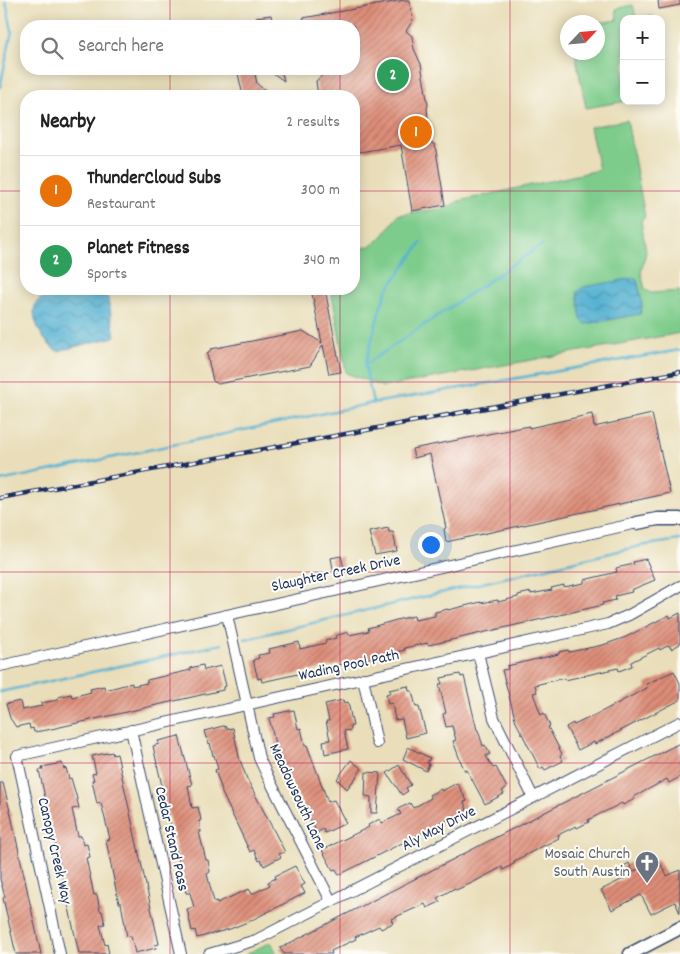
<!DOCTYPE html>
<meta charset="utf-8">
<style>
body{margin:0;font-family:Dekko,sans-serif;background:#f6f6f6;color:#222}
.controls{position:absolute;right:15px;top:15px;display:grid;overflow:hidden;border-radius:10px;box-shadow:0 2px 12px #0003}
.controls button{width:45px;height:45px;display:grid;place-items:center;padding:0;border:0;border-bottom:1px solid #e0e0e0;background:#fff;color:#222;font:25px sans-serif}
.compass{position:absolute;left:560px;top:15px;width:45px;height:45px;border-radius:50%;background:#fff;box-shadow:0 2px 12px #0003;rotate:64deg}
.you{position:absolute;left:430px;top:544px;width:18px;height:18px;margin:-12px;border:4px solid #fff;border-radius:50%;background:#1a73e8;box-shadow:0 0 0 8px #1a73e833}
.badge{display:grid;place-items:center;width:32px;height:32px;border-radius:50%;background:#b45309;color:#fff;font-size:16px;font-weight:700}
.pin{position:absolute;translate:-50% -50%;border:2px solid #fff;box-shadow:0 1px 5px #0006}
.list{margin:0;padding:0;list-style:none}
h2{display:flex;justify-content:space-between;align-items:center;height:65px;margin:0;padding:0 20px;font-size:21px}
h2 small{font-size:16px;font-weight:400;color:#767676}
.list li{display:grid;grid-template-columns:32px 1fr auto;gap:15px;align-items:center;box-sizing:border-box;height:70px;padding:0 20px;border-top:1px solid #e0e0e0}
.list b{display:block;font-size:19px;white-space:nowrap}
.list p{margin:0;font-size:16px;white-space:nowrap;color:#767676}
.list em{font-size:16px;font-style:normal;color:#767676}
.icon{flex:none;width:28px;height:28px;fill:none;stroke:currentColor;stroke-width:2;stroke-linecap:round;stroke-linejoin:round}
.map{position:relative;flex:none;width:680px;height:954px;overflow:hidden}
.search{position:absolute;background:#fff;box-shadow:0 2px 12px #0003;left:20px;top:20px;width:340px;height:55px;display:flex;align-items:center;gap:12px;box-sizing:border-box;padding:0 18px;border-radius:20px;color:#767676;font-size:19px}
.panel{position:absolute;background:#fff;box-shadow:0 2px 12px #0003;left:20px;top:90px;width:340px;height:205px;border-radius:20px}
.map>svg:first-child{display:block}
.grass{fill:#7ecc8b;stroke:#4c7e74}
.park{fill:url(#park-tufts);stroke:#4c7e74}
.water{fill:url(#water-waves);stroke:#367098}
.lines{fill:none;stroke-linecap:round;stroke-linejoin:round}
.stream{stroke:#52b1d1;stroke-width:2.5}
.building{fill:url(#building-hatch)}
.minor-casing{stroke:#3a496c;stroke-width:12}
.tertiary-casing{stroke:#3a496c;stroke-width:15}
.minor{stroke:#fff;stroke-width:10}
.tertiary{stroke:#fff;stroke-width:12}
.rail-casing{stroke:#1b2f5e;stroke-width:4.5}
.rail{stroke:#fdfcf7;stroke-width:2.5;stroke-dasharray:8;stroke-linecap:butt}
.grid{fill:none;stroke:#c2185b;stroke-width:1;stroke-opacity:0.55}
.labels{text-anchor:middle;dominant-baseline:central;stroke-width:4;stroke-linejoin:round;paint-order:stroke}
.street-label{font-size:16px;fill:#1b2f5e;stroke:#fdfcf7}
.worship-label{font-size:16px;fill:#5b616d;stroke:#fdfcf7;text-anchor:end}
</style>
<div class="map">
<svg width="680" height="954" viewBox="0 0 680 954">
<defs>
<pattern id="park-tufts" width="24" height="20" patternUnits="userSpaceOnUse" patternTransform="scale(1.25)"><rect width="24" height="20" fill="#7ecc8b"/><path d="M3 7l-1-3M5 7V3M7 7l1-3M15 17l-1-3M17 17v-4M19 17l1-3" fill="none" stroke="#66a675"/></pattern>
<pattern id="water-waves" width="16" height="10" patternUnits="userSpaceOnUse" patternTransform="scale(1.25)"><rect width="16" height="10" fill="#52b1d1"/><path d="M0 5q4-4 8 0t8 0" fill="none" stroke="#4390ad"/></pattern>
<pattern id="building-hatch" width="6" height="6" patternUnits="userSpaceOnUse" patternTransform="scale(1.25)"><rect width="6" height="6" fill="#de8d78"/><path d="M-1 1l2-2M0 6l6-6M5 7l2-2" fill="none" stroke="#b37466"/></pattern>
</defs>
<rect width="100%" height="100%" fill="#fdfcf7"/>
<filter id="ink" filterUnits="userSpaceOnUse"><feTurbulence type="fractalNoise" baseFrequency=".02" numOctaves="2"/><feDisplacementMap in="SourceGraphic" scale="10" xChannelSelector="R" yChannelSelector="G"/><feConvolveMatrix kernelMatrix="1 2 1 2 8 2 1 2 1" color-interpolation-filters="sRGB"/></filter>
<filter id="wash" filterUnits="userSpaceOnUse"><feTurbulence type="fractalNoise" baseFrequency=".0096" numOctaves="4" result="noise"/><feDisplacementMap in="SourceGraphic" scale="20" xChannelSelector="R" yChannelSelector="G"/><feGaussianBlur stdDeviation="1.12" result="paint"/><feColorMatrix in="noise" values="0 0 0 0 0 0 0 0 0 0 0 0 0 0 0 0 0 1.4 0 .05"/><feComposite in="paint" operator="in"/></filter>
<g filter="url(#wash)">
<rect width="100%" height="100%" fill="#e9deb9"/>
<g class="grass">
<path d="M633 5 636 18 653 16 654 19H624V101H627L586 108 575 53 598 52V23L617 20 616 9Z"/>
<path d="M627 120 645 217 641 220 646 252 641 273 645 289 651 293 680 291V333L383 387 346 373 331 289H354V247C376 252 386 231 398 215L446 208 459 201 599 170 590 127Z"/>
</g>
<path class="park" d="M271 942 277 954H246Z"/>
<g class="water">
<path d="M634 278 637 280C639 290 645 305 640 314L587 324 584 323 581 319 577 292 584 287Z"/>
<path d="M85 289H106L115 335 114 337 58 351C44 347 25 310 39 300 46 295 75 291 85 289Z"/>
</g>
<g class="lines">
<g class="stream">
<path d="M0 87 12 31 6 2"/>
<path d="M365 365 543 244"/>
<path d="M373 403 365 365 380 309 387 290 421 243"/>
<path d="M0 481 373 403 680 350"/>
<path d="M245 639 640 546 680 540"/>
<path d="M0 692 222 644"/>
</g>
</g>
<g id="blocks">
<g class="building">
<path d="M405 0H409L413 20 406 31 412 36 414 49 421 64 428 105 427 108 429 132 425 138 435 145 445 205 412 211 401 145 354 153V96H318L316 81 325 73 324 69H354V26H305L303 18Z"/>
<path d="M658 0H680V5L659 9Z"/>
<path d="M271 15 273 26H257L256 17Z"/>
<path d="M237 69H254L257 84 273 96H243Z"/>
<path d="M267 69H281L284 81Z"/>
<path d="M311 289H325L341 372 329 374 323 345 310 366 218 384 213 381 207 354 211 349 303 331 322 343Z"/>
<path d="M592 414 594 427 652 414 670 493 446 542 444 529 446 528 430 454 414 458 412 449 529 426V428Z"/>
<path d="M388 528 389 532H393L397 551 375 555 369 532Z"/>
<path d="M341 556 345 572 334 574 331 558Z"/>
<path d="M646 559 655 580 631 590 632 592 615 596 616 600 602 603 603 605 438 643 428 645 427 643 404 648 405 650 262 682 261 678 258 679 253 660 259 658 258 655 270 653 269 649 299 642 300 649 326 643 325 641 336 638 335 636 348 632 349 635 369 631 368 628 400 619 414 616 415 620 435 616V612L448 609V610L481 602V603L498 600V602L518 597V595L531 592V594L552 590 551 588 564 585V587L584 583V580L617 572 616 568 634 564 633 562Z"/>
<path d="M680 613V644L671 649 669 645 660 650 659 648 631 662 632 666 619 671 618 668 565 680 564 678 535 685 537 692 533 693 541 715 544 713 550 726 548 727 562 754 560 756 563 761 545 770 543 767 540 769 516 722 502 670 508 669 507 666 559 654V652L568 650 569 652 603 645 626 637 669 615 670 618Z"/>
<path d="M203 665 204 670 221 666 226 686 223 687V690L47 730 34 732 33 728 30 729 29 724 16 727 10 718 6 704 20 701 22 710 42 706 41 703 58 700V697L71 694 72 697 91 692 90 689 104 686 105 690 132 683V686L147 683V680L191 670 190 668Z"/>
<path d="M674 671 680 683V700L595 744 594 742 578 750 566 727 573 723 574 725 599 713 647 688 646 684Z"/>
<path d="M460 674 461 677 464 676 477 730H478L483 746 485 745 490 754 486 756 493 768 496 767 507 788 502 791 504 794 485 804 467 770 465 771 460 760 453 741 456 740 452 726 446 727 443 714 446 713 439 684H442L441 678Z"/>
<path d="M408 686 409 691H412L416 707H419L426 733 406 738 402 719 395 720 392 703 388 704 386 694 390 693 389 690Z"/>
<path d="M343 700 344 703 348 702 353 726H350L351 730 344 731 348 749 325 754 323 741 330 740 326 721H329L325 704Z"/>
<path d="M294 710 298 729 301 728 305 746 307 745 328 802 334 800 346 823 325 833 323 829 317 833 285 771 276 748 269 718 275 717 274 714Z"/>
<path d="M223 726 226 727V729L233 728 239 757 247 779 285 852 279 854 281 857 264 866 261 860 259 861 254 850 250 852 221 791 222 790 215 770 218 769 214 755 213 756 210 743 209 744 207 738H206L204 731Z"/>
<path d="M179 736 192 785 188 786 192 808 198 807 201 820 199 821 201 832H199L206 860H208L210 872 207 874 214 902 217 901V903L249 889 252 894 270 885 268 882 276 878 275 876 295 866 305 884 301 886 305 893 250 921 230 929 197 938 195 930 192 931 187 909 194 907 190 893H186L153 746 159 744 158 741Z"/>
<path d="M680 743V777L669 783 667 779 634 797 635 799 623 805 622 803 588 820 589 822 577 828 576 826 558 835 559 838 514 861 515 863 503 870 502 867 472 883 456 890 455 888 437 898 440 902 427 908 425 904 391 919 393 923 381 929 379 926 355 937 356 939 331 951 332 954H284L280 948Z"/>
<path d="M408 747 430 758 427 763 429 764 426 771 403 759Z"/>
<path d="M112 752 113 755 117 754 159 944 155 945 156 948 135 953 131 936 127 937 121 903H119L116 890 106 840 110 839 101 803 97 804 92 780H94L92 774 96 773 92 756Z"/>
<path d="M351 760 362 769 347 789 337 779Z"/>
<path d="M62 763 64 769 66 768 69 779 71 778 76 795 79 808 72 809 78 836H81L83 845 87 844 90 857 86 858 94 895H97L100 911H102L105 924 100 925 105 945 107 944 109 954H79L39 770H43L42 767Z"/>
<path d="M399 765 411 785 406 788 408 791 402 795 387 773Z"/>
<path d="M366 772 380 773 377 813H371V797L365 796Z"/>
<path d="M0 783H3L11 815 41 954H16L3 898 5 897 0 879Z"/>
<path d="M457 783 467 801 464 802 467 810 339 875 336 869 333 870 322 850 369 827 368 825 380 819 382 823 401 814 398 809 410 803 413 808 431 798 429 795 441 789 442 791Z"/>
<path d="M658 859 667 876 680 870V913L675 902 651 914 641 895 612 910 601 890 627 877 622 867 629 863 633 872Z"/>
</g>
</g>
</g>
<g filter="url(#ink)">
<use href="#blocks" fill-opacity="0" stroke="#3a496c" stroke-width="1"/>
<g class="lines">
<defs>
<g id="minor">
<path d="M227 615 259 758 268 777 331 901"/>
<path d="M478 653 494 718 533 797"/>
<path d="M0 666 637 523"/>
<path d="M363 678 377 743"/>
<path d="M131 730 181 954"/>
<path d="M60 954 17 756 608 624 629 615 680 586"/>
<path d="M209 954 256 940 680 722"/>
</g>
<g id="tertiary">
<path d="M637 523 658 519H680"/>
<path d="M630 954 680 928"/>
</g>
</defs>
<use href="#minor" class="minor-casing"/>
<use href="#tertiary" class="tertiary-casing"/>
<use href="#minor" class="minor"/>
<use href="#tertiary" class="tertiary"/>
<defs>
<path id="rail" d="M0 498 680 372"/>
</defs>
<use href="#rail" class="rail-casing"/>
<use href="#rail" class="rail"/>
</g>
</g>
<path class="grid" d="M170 0V26M340 0V26M510 0V954M170 69V96M340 69V96M0 191H26M354 191H680M170 289V954M340 289V954M0 382H680M0 572H680M0 763H680"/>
<defs>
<symbol id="church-pin" viewBox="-11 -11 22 30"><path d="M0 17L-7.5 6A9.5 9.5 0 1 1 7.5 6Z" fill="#6b7280" stroke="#fdfcf7"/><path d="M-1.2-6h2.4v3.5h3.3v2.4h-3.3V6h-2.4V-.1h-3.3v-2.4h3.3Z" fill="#fff"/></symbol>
</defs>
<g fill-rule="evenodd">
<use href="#church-pin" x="633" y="849" width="28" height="38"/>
</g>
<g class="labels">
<g class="street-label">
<text transform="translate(336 574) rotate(-12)">Slaughter Creek Drive</text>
<text transform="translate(349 666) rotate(-12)">Wading Pool Path</text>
<text transform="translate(297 797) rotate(65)">Meadowsouth Lane</text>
<text transform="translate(439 829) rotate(-27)">Aly May Drive</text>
<text transform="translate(171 839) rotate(77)">Cedar Stand Pass</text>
<text transform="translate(54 851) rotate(77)">Canopy Creek Way</text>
</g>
<g class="worship-label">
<text x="630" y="854">Mosaic Church<tspan x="630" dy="18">South Austin</tspan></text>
</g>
</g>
</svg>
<div class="controls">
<button>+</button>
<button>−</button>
</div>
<svg class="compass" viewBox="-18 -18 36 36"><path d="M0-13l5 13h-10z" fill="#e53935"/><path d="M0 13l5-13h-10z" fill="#767676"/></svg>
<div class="you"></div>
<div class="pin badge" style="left:416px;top:132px;background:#e8710a">1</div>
<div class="pin badge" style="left:393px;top:75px;background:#2e9e5b">2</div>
<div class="search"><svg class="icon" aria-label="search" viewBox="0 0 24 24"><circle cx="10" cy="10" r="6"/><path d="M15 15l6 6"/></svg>Search here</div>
<section class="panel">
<h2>Nearby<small>2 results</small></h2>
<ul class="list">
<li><span class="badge" style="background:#e8710a">1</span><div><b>ThunderCloud Subs</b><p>Restaurant</p></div><em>300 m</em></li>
<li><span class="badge" style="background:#2e9e5b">2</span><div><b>Planet Fitness</b><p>Sports</p></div><em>340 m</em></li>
</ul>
</section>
</div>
